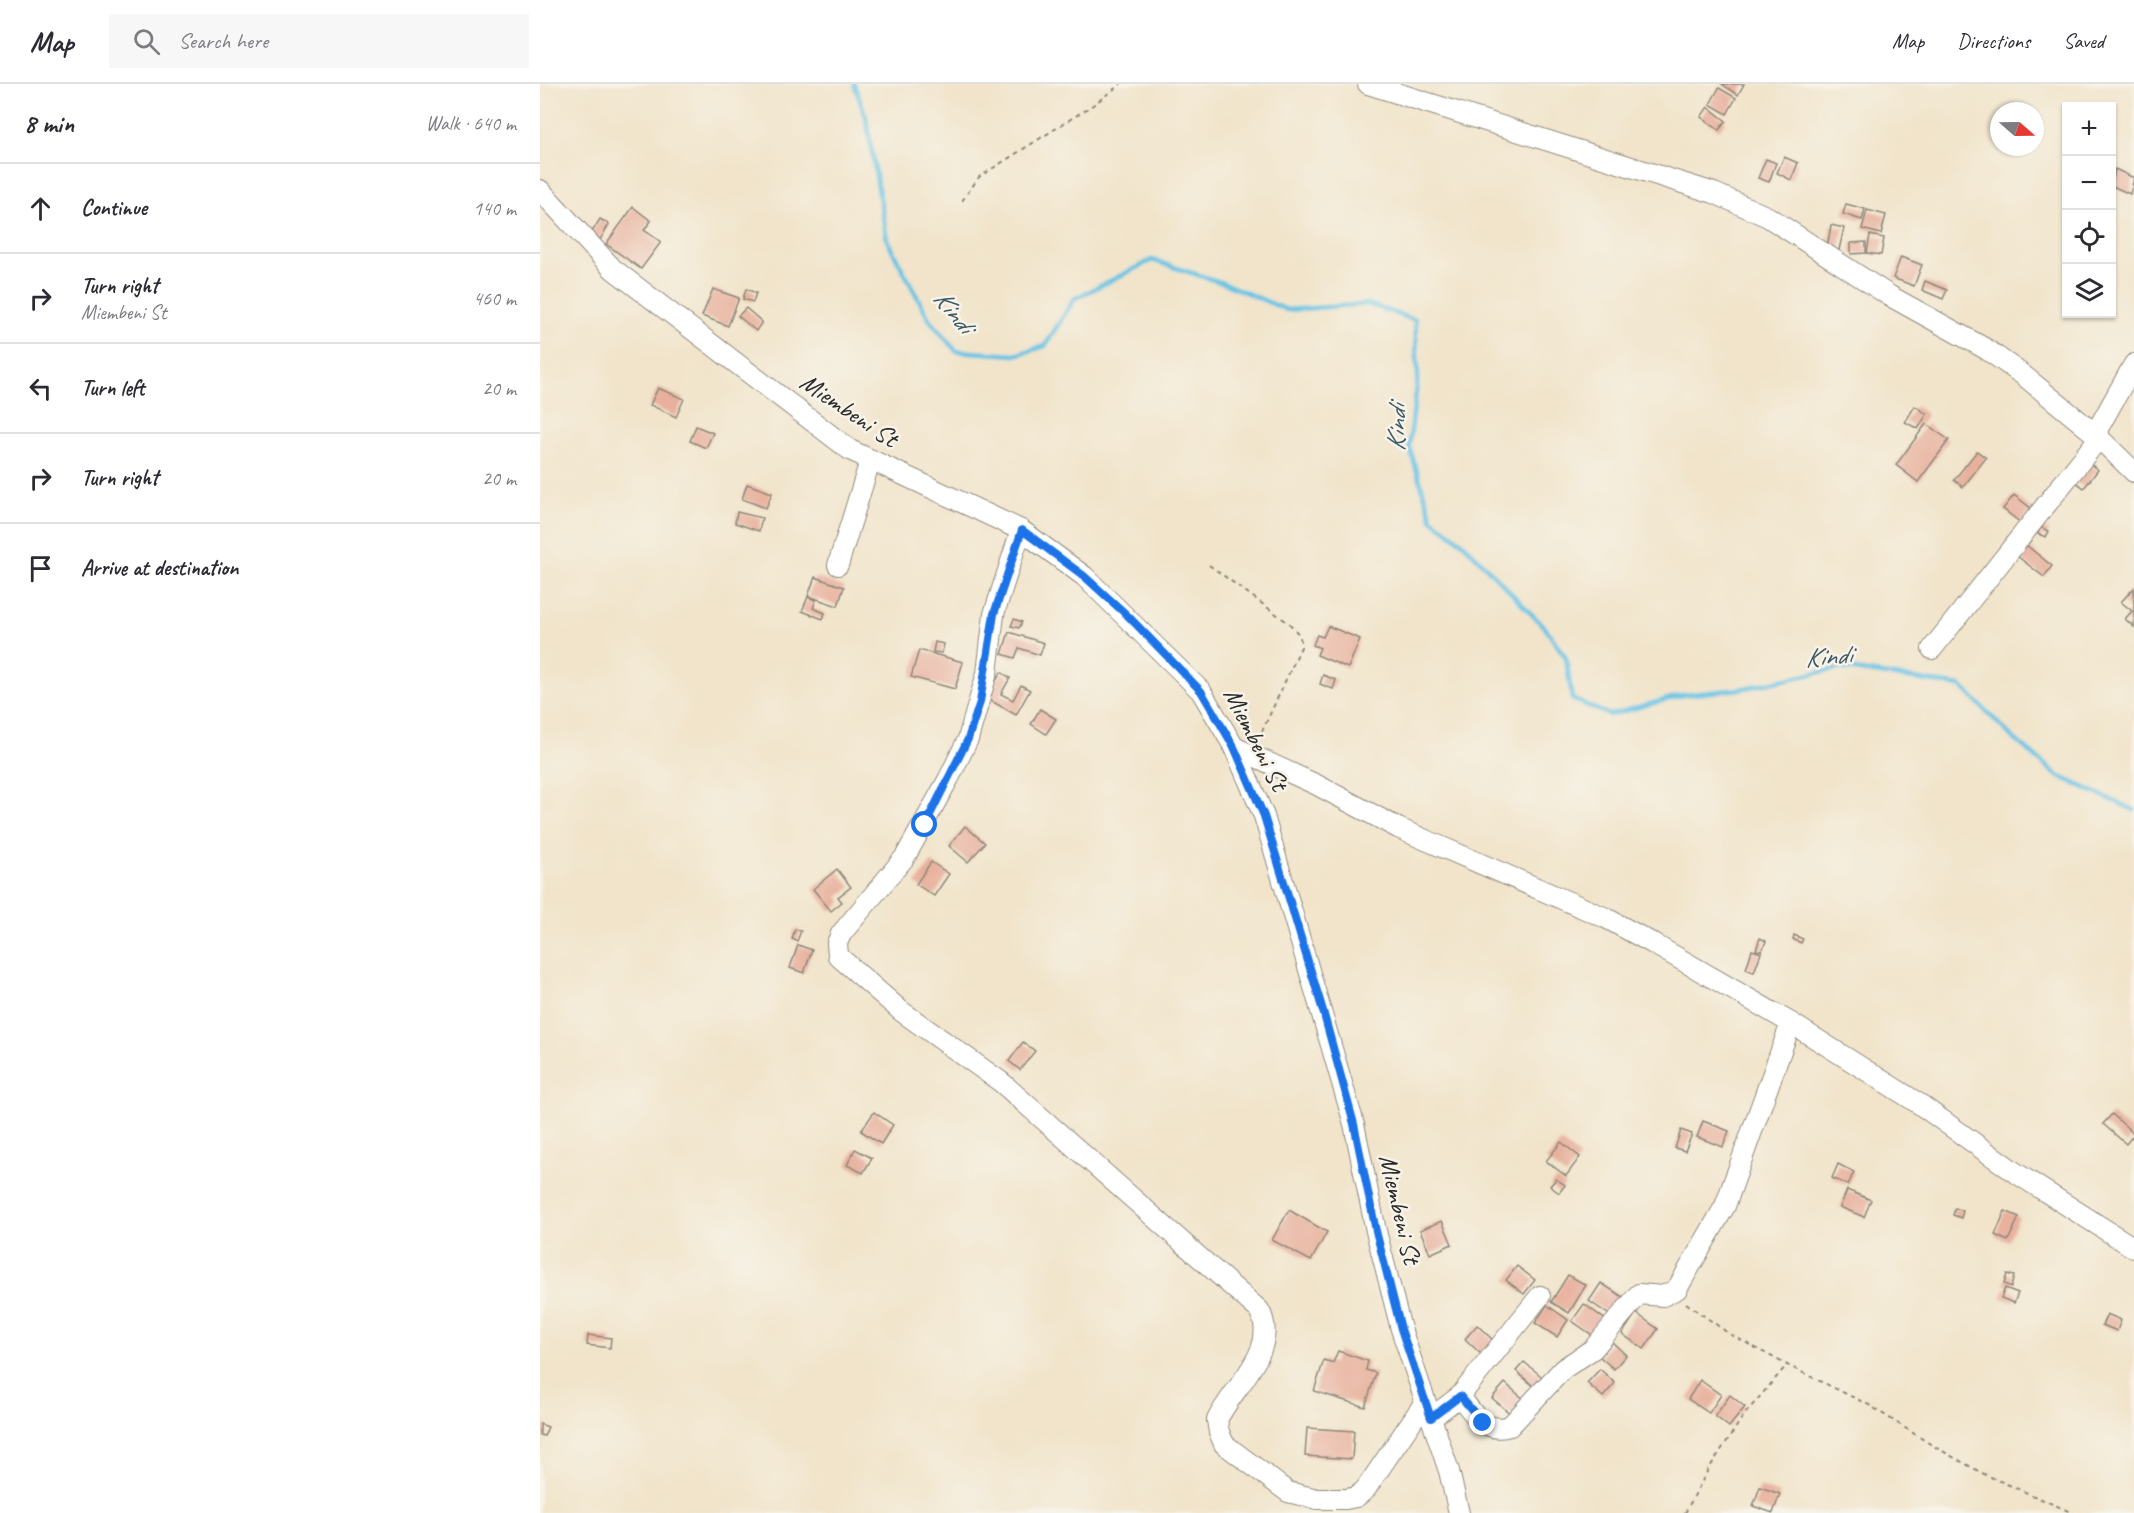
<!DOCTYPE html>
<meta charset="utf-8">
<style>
body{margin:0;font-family:Caveat,sans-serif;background:#f7f7f7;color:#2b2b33}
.controls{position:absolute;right:18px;top:18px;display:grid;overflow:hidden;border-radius:0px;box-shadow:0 2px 4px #0004}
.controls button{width:54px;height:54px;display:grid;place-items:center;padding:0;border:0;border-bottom:2px solid #e1e1e2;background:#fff;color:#2b2b33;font:30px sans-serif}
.compass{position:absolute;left:1450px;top:18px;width:54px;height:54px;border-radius:50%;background:#fff;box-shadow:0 2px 4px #0004;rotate:110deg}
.stop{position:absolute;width:18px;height:18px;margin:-14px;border:4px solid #1a73e8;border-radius:50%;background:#fff}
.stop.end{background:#1a73e8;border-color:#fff;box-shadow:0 2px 6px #0008}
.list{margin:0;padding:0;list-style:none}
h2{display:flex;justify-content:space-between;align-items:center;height:78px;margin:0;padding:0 24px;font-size:26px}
h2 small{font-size:20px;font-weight:400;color:#7c7c81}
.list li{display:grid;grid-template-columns:39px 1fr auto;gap:18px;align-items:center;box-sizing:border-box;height:90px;padding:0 24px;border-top:2px solid #e1e1e2}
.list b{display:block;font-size:22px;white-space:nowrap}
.list p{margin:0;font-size:20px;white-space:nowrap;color:#7c7c81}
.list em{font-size:20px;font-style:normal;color:#7c7c81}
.icon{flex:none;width:33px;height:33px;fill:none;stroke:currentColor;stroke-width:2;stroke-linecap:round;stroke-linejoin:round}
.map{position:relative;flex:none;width:1594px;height:1429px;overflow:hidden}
header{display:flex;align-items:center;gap:36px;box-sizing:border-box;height:84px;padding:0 30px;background:#fff;border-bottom:2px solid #e1e1e2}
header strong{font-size:28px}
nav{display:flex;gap:33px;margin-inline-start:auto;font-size:21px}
.search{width:420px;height:54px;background:#f7f7f7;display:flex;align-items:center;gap:15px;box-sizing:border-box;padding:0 21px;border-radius:0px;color:#7c7c81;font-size:22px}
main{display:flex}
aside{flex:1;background:#fff}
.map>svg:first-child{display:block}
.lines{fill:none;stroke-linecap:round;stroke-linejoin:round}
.stream{stroke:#67c3e5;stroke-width:4.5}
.building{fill:#e8b09d}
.minor-casing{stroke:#8e887a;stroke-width:22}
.path{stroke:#8e887a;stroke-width:2;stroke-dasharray:4.5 4.5;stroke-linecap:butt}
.minor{stroke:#fff;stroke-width:20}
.route{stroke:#1a73e8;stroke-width:8}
.labels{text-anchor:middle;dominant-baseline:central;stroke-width:5;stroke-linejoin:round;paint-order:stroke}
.street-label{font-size:26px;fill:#2b2b2b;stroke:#f7f3e8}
.water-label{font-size:27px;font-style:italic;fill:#3d5963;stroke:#f7f3e8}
</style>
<header>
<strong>Map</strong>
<div class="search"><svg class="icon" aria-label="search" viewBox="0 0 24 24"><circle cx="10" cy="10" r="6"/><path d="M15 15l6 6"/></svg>Search here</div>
<nav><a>Map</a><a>Directions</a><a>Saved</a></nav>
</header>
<main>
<aside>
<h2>8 min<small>Walk · 640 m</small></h2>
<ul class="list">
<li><svg class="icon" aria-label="ahead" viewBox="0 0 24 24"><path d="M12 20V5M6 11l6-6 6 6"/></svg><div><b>Continue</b></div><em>140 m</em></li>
<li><svg class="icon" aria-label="right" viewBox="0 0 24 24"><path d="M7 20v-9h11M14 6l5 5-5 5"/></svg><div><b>Turn right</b><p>Miembeni St</p></div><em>460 m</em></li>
<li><svg class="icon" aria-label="left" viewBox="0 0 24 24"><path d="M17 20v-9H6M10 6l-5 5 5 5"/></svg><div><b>Turn left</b></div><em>20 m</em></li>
<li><svg class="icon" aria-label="right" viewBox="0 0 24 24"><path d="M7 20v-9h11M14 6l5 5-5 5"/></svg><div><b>Turn right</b></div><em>20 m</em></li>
<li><svg class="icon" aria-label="arrive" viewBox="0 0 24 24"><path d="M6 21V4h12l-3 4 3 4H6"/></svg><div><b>Arrive at destination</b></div></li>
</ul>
</aside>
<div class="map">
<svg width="1594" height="1429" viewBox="0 0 1594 1429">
<rect width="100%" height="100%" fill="#f7f3e8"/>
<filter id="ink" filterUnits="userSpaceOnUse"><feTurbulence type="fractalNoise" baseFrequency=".0167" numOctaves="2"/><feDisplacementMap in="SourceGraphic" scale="12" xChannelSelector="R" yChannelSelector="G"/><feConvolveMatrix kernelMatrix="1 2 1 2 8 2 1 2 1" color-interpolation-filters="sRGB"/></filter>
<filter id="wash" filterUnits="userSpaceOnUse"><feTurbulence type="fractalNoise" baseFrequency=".008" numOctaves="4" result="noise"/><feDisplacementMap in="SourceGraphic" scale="24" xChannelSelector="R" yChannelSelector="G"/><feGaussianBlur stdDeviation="1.35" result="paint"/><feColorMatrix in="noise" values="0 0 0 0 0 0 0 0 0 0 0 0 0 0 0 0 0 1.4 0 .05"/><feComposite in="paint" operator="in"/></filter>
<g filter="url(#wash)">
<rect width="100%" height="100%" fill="#f1e4ca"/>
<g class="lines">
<path class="stream" d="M314 0 326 33 347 156 389 235 416 267 475 271 505 262 534 215 612 176 683 199 747 226 828 220 875 236 878 292 869 362 892 435 923 459 1006 545 1026 574 1032 615 1070 631 1143 611 1200 605 1301 584 1421 602 1472 653 1518 692 1594 726"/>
</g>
<g id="blocks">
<g class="building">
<path d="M1182 0H1204L1198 11Z"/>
<path d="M1179 4 1196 14 1187 30 1170 20Z"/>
<path d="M1168 23 1186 37 1179 46 1161 33Z"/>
<path d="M1244 73 1258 79 1251 96 1237 89Z"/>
<path d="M1226 75 1236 79 1229 98 1218 94Z"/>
<path d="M1575 85 1594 94 1590 110 1572 102Z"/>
<path d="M1306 120 1325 125 1322 136 1303 130Z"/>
<path d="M93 123 111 137 104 146 121 158 101 185 66 160Z"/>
<path d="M1327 126 1346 131 1341 150 1322 145Z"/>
<path d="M60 135 69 140 60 156 50 151Z"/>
<path d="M1291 141 1304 144 1299 166 1287 164Z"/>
<path d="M1330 151 1344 154 1341 171 1327 169Z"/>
<path d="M1326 158V169L1311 170V159Z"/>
<path d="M1361 173 1382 181 1374 202 1353 194Z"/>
<path d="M1385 197 1407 206 1403 215 1382 206Z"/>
<path d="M173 205 199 214 188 242 162 232Z"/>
<path d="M206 205 216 209 213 218 203 215Z"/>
<path d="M206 224 222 238 216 247 198 232Z"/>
<path d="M118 304 144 315 136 333 110 321Z"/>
<path d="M1375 322 1387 330 1378 345 1365 338Z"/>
<path d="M1386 340 1409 356 1378 398 1356 381Z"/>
<path d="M156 342 173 349 166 364 150 357Z"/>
<path d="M1437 367 1446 374 1423 403 1414 396Z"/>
<path d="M1549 379 1558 386 1544 404 1536 398Z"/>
<path d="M207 400 232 409 226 424 202 415Z"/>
<path d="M1474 411 1492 425 1481 439 1463 425Z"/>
<path d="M197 428 222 434 219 447 195 439Z"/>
<path d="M1500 443 1509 447 1506 453 1498 450Z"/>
<path d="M1486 461 1512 482 1504 493 1477 472Z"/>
<path d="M275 493 304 503 298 522 268 512Z"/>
<path d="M1594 504V543L1585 535 1592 527 1581 518Z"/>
<path d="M268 513 276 516 273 524 285 529 283 535 262 527Z"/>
<path d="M474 535 482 538 479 544 471 542Z"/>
<path d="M788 542 820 555 808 584 777 571 780 564 773 561 777 551 783 553Z"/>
<path d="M469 548 504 559 500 571 479 564 475 574 462 570Z"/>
<path d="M395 558 404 560 402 569 393 568Z"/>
<path d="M379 566 423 578 415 605 371 593Z"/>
<path d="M461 588 470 594 461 610 473 616 481 601 490 606 476 631 446 614Z"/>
<path d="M783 591 796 596 793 605 780 600Z"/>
<path d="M500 625 516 635 506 650 491 640Z"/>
<path d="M425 742 445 759 428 778 409 762Z"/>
<path d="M391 778 409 790 394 812 376 800Z"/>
<path d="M297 785 311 803 298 813 302 818 291 827 273 805Z"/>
<path d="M255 845 261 847 257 857 252 855Z"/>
<path d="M1254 851 1263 855 1261 859 1253 855Z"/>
<path d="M1220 854 1226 857 1222 867 1216 866Z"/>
<path d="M258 861 272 866 264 889 250 884Z"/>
<path d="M1212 866 1221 869 1214 888 1206 885Z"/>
<path d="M483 958 495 967 480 986 469 977Z"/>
<path d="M334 1028 353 1041 341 1060 321 1047Z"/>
<path d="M1572 1030 1594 1050 1586 1060 1563 1040Z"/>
<path d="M1163 1037 1189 1047 1183 1063 1157 1053Z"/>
<path d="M1141 1046 1152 1050 1145 1067 1135 1064Z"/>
<path d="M1021 1058 1040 1073 1026 1092 1006 1077Z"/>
<path d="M315 1065 332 1074 323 1089 307 1081Z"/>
<path d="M1298 1080 1314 1088 1308 1101 1292 1094Z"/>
<path d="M1016 1095 1025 1101 1019 1109 1010 1102Z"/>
<path d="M1307 1106 1331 1116 1324 1133 1300 1123Z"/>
<path d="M1415 1124 1423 1127 1421 1134 1413 1131Z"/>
<path d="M749 1126 787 1148 771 1177 732 1156Z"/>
<path d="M1465 1127 1479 1133 1468 1157 1455 1151Z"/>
<path d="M902 1137 912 1160 890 1170 880 1146Z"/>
<path d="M977 1182 995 1196 984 1210 966 1196Z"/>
<path d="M1467 1190 1474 1192 1471 1203 1464 1200Z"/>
<path d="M1028 1191 1046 1201 1029 1229 1011 1218Z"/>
<path d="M1061 1199 1083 1213 1071 1232 1049 1217Z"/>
<path d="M1465 1204 1478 1209 1474 1219 1461 1214Z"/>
<path d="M1044 1220 1070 1239 1058 1255 1032 1237Z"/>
<path d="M1007 1221 1028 1236 1017 1253 995 1239Z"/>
<path d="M1096 1229 1118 1245 1104 1265 1082 1250Z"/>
<path d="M1567 1230 1581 1236 1577 1247 1562 1241Z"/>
<path d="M937 1241 954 1257 941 1270 925 1255Z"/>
<path d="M48 1251 71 1254 70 1264 47 1261Z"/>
<path d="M1072 1258 1086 1271 1074 1285 1060 1273Z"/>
<path d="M798 1267 828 1277 826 1286 836 1289 825 1323 774 1307 784 1276 793 1279Z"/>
<path d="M984 1278 1006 1296 998 1306 976 1287Z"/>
<path d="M1060 1285 1075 1299 1063 1313 1047 1299Z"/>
<path d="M1160 1296 1181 1311 1169 1329 1148 1315Z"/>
<path d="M965 1299 986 1317 973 1332 952 1314Z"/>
<path d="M1190 1311 1205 1323 1189 1343 1175 1332Z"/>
<path d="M0 1340 8 1343 4 1352 0 1351Z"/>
<path d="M767 1344 814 1347 812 1375 765 1372Z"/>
<path d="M1220 1403 1240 1410 1233 1429 1213 1422Z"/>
</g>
</g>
</g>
<g filter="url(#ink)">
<use href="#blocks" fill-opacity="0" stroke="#8e887a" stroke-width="1.5"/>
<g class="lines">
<defs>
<g id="minor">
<path d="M828 0 1174 109 1228 133 1350 212 1446 265 1483 291 1555 350 1594 388"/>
<path d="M0 106 73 185 310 366 481 446 544 492 661 607 694 663 724 732 814 1040 836 1147 861 1245 909 1387 919 1429"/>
<path d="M1555 350 1594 280"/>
<path d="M481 446 454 530 447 589 428 655 409 694 365 773 301 850 297 859 298 872 361 927 461 998 719 1226C741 1264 693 1303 677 1336L679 1348 684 1360 748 1408 777 1415H806L816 1413 825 1406 885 1318"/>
<path d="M298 481 330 377"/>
<path d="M1392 565 1559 354"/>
<path d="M694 663 777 701 858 744 1066 834 1112 859 1251 939 1381 1021 1473 1087 1594 1164"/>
<path d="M920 1312C933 1330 945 1350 970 1342L1023 1285 1053 1265 1099 1210 1123 1212 1137 1205 1185 1122 1251 939"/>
<path d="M891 1334 920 1312 1000 1212"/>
</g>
</defs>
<use href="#minor" class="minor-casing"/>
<g class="path">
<path d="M422 117 439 93 553 21 581 0"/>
<path d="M669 481 750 540 760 552 761 563 719 654"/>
<path d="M1146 1219 1188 1249 1247 1281 1329 1321 1395 1363 1444 1390 1533 1429"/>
<path d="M1145 1429 1168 1386 1204 1331 1247 1281"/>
</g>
<use href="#minor" class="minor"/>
</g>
</g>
<g class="lines" filter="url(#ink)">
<path class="route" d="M385 741 428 655 440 618 454 530 482 446 544 492 588 532 661 607 694 663 724 732 783 927 814 1040 836 1147 861 1245 891 1334 920 1312 943 1339"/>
</g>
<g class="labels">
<g class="street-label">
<text transform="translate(309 326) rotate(34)">Miembeni St</text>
<text transform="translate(716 655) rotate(63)">Miembeni St</text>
<text transform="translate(860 1125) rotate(77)">Miembeni St</text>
</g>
<g class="water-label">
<text transform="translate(414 227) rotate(51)">Kindi</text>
<text transform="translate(856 344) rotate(-89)">Kindi</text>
<text transform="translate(1288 572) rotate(-5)">Kindi</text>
</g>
</g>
</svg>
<div class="controls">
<button>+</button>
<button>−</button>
<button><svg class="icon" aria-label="locate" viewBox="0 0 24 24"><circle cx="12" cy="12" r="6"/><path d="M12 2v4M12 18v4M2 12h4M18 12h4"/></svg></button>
<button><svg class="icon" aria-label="layers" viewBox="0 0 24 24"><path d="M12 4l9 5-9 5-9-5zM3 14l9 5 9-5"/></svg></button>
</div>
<svg class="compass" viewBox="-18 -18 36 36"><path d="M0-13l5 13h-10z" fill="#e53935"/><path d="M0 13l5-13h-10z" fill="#7c7c81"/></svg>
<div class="stop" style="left:385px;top:741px"></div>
<div class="stop end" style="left:943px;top:1339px"></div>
</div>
</main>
